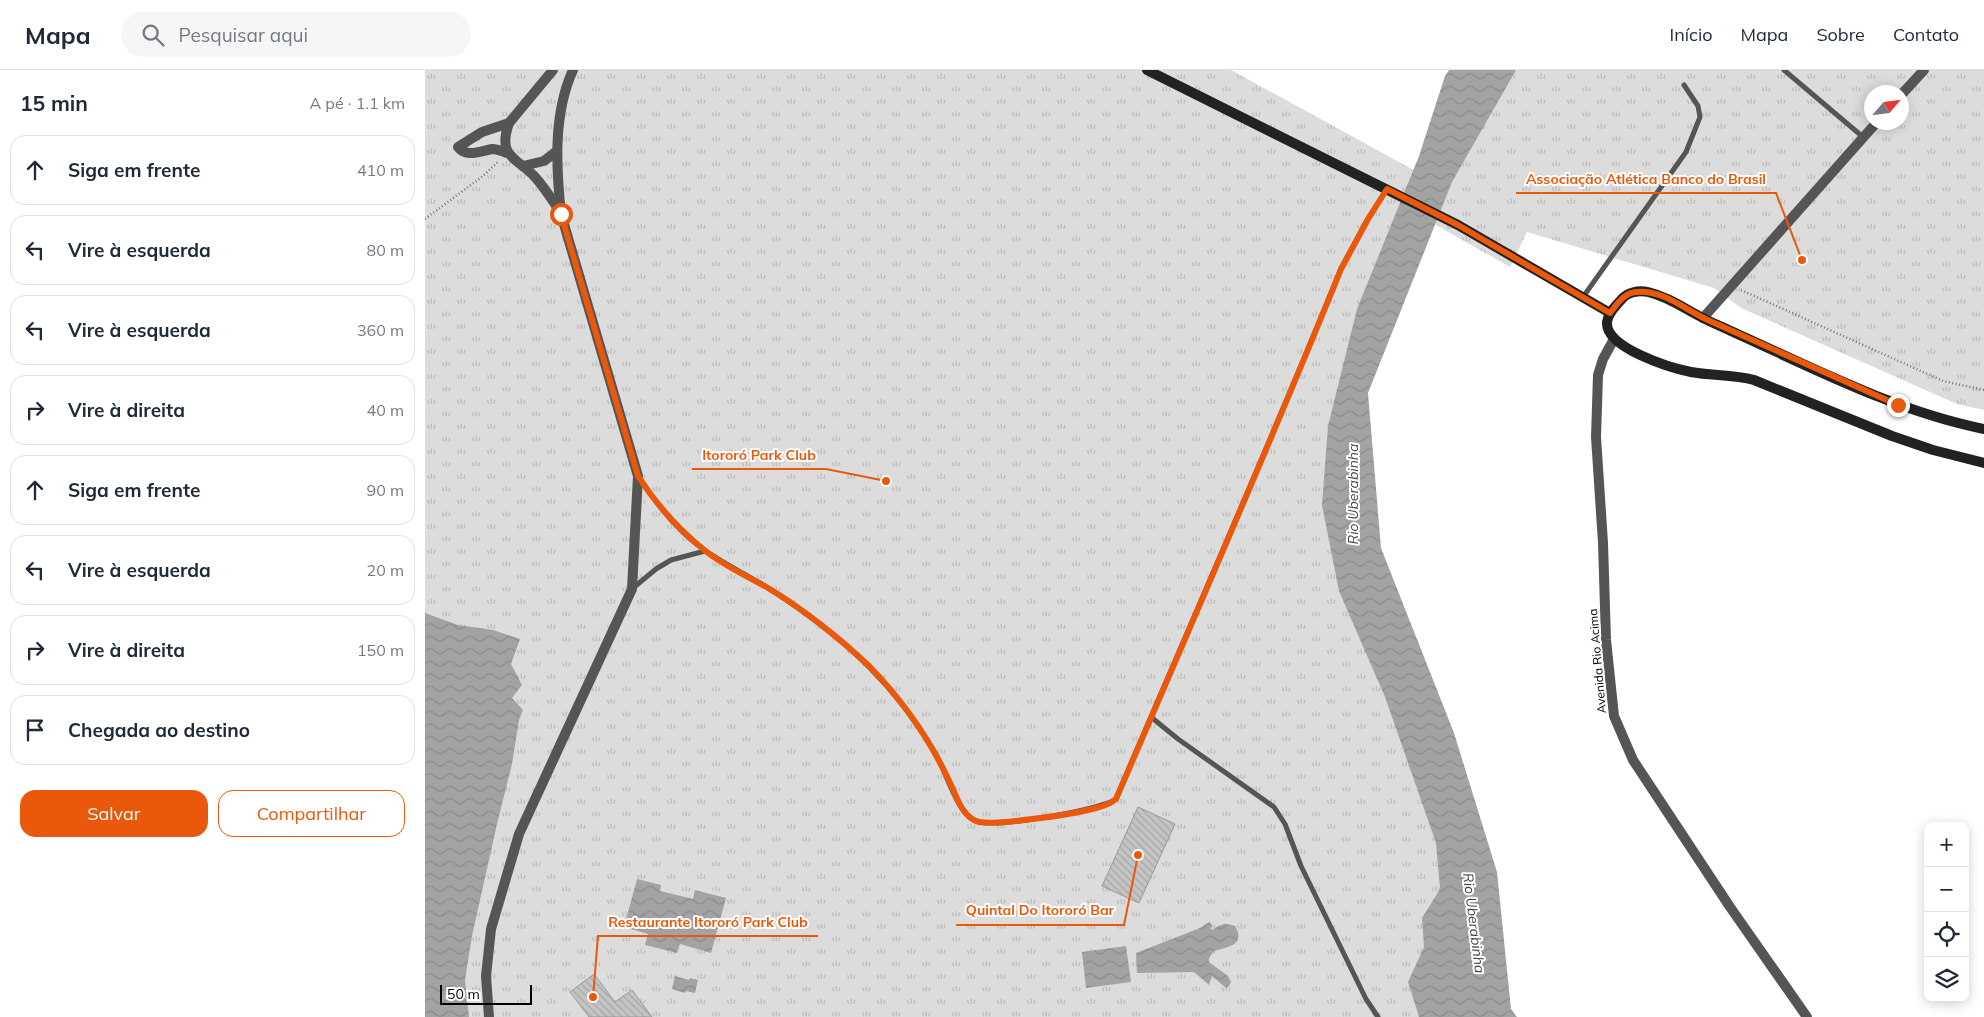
<!DOCTYPE html>
<html lang="pt">
<meta charset="utf-8">
<style>
body{margin:0;font-family:Mulish,sans-serif;background:#f6f6f7;color:#1f2937}
.controls{position:absolute;right:15px;bottom:15px;display:grid;overflow:hidden;border-radius:10px;box-shadow:0 2px 12px #0003}
.controls button{width:45px;height:45px;display:grid;place-items:center;padding:0;border:0;border-bottom:1px solid #e0e1e3;background:#fff;color:#1f2937;font:25px sans-serif}
.compass{position:absolute;left:1439px;top:15px;width:45px;height:45px;border-radius:50%;background:#fff;box-shadow:0 2px 12px #0003;rotate:62deg}
.scale{position:absolute;left:15px;bottom:12px;width:92px;box-sizing:border-box;padding-left:5px;border:2px solid #000;border-top:0;font-size:14px;line-height:18px;white-space:nowrap;color:#000;-webkit-text-stroke:4px #fff;paint-order:stroke}
.stop{position:absolute;width:15px;height:15px;margin:-11px;border:4px solid #ea580c;border-radius:50%;background:#fff}
.stop.end{background:#ea580c;border-color:#fff;box-shadow:0 1px 5px #0008}
.list{margin:0;padding:0;list-style:none}
h2{display:flex;justify-content:space-between;align-items:center;height:65px;margin:0;padding:0 20px;font-size:21px}
h2 small{font-size:16px;font-weight:400;color:#747a83}
.list li{display:grid;grid-template-columns:32px 1fr auto;gap:15px;align-items:center;box-sizing:border-box;height:70px;margin:0 10px 10px;padding:0 10px;border:1px solid #e0e1e3;border-radius:15px}
.list b{display:block;font-size:19px;white-space:nowrap}
.list em{font-size:16px;font-style:normal;color:#747a83}
.actions{display:flex;gap:10px;padding:15px 20px}
.actions a{flex:1;padding:11px 0;border:1px solid #ea580c;border-radius:15px;text-align:center;font-size:18px;color:#ea580c}
.actions .main{background:#ea580c;color:#fff}
.icon{flex:none;width:28px;height:28px;fill:none;stroke:currentColor;stroke-width:2;stroke-linecap:round;stroke-linejoin:round}
.map{position:relative;flex:none;width:1559px;height:947px;overflow:hidden}
header{display:flex;align-items:center;gap:30px;box-sizing:border-box;height:70px;padding:0 25px;background:#fff;border-bottom:1px solid #e0e1e3}
header strong{font-size:24px}
nav{display:flex;gap:28px;margin-inline-start:auto;font-size:18px}
.search{width:350px;height:45px;background:#f6f6f7;display:flex;align-items:center;gap:12px;box-sizing:border-box;padding:0 18px;border-radius:28px;color:#747a83;font-size:19px}
main{display:flex}
aside{flex:1;background:#fff}
.map>svg:first-child{display:block}
.park{fill:url(#park-tufts);fill-rule:evenodd}
.water{fill:url(#water-waves)}
.building{fill:url(#building-back-hatch);stroke:#999}
.lines{fill:none;stroke-linecap:round;stroke-linejoin:round}
.path{stroke:#777;stroke-width:2.5;stroke-dasharray:1 2.5;stroke-linecap:butt}
.lane{stroke:#555;stroke-width:5}
.street{stroke:#555;stroke-width:10}
.secondary{stroke:#222;stroke-width:10}
.route{stroke:#ea580c;stroke-width:6}
.labels{text-anchor:middle;dominant-baseline:central;stroke-width:4;stroke-linejoin:round;paint-order:stroke}
.street-label{font-size:12px;fill:#000;stroke:#fff}
.water-label{font-size:14px;font-style:italic;fill:#444;stroke:#fff}
.leader{fill:none;stroke:#e8590c;stroke-width:2}
.callout-dot{fill:#e8590c;stroke:#fff;stroke-width:2}
.callout-label{font-size:14px;text-anchor:middle;font-weight:bold;fill:#e8590c;stroke:#fff;stroke-width:4;stroke-linejoin:round;paint-order:stroke}
</style>
<header>
<strong>Mapa</strong>
<div class="search"><svg class="icon" aria-label="search" viewBox="0 0 24 24"><circle cx="10" cy="10" r="6"/><path d="M15 15l6 6"/></svg>Pesquisar aqui</div>
<nav><a>Início</a><a>Mapa</a><a>Sobre</a><a>Contato</a></nav>
</header>
<main>
<aside>
<h2>15 min<small>A pé · 1.1 km</small></h2>
<ul class="list">
<li><svg class="icon" aria-label="ahead" viewBox="0 0 24 24"><path d="M12 20V5M6 11l6-6 6 6"/></svg><div><b>Siga em frente</b></div><em>410 m</em></li>
<li><svg class="icon" aria-label="left" viewBox="0 0 24 24"><path d="M17 20v-9H6M10 6l-5 5 5 5"/></svg><div><b>Vire à esquerda</b></div><em>80 m</em></li>
<li><svg class="icon" aria-label="left" viewBox="0 0 24 24"><path d="M17 20v-9H6M10 6l-5 5 5 5"/></svg><div><b>Vire à esquerda</b></div><em>360 m</em></li>
<li><svg class="icon" aria-label="right" viewBox="0 0 24 24"><path d="M7 20v-9h11M14 6l5 5-5 5"/></svg><div><b>Vire à direita</b></div><em>40 m</em></li>
<li><svg class="icon" aria-label="ahead" viewBox="0 0 24 24"><path d="M12 20V5M6 11l6-6 6 6"/></svg><div><b>Siga em frente</b></div><em>90 m</em></li>
<li><svg class="icon" aria-label="left" viewBox="0 0 24 24"><path d="M17 20v-9H6M10 6l-5 5 5 5"/></svg><div><b>Vire à esquerda</b></div><em>20 m</em></li>
<li><svg class="icon" aria-label="right" viewBox="0 0 24 24"><path d="M7 20v-9h11M14 6l5 5-5 5"/></svg><div><b>Vire à direita</b></div><em>150 m</em></li>
<li><svg class="icon" aria-label="arrive" viewBox="0 0 24 24"><path d="M6 21V4h12l-3 4 3 4H6"/></svg><div><b>Chegada ao destino</b></div></li>
</ul>
<div class="actions"><a class="main">Salvar</a><a>Compartilhar</a></div>
</aside>
<div class="map">
<svg width="1559" height="947" viewBox="0 0 1559 947">
<defs>
<pattern id="park-tufts" width="24" height="20" patternUnits="userSpaceOnUse" patternTransform="scale(1.25)"><rect width="24" height="20" fill="#dcdcdc"/><path d="M3 7l-1-3M5 7V3M7 7l1-3M15 17l-1-3M17 17v-4M19 17l1-3" fill="none" stroke="#bbb"/></pattern>
<pattern id="water-waves" width="16" height="10" patternUnits="userSpaceOnUse" patternTransform="scale(1.25)"><rect width="16" height="10" fill="#a3a3a3"/><path d="M0 5q4-4 8 0t8 0" fill="none" stroke="#8b8b8b"/></pattern>
<pattern id="building-back-hatch" width="6" height="6" patternUnits="userSpaceOnUse" patternTransform="scale(1.25)"><rect width="6" height="6" fill="#c4c4c4"/><path d="M-1 5l2 2M0 0l6 6M5-1l2 2" fill="none" stroke="#a7a7a7"/></pattern>
</defs>
<rect width="100%" height="100%" fill="#fff"/>
<path class="park" d="M0 0H806L1016 115 1072 0H1559V340L1532 334 1316 238 1289 218 1102 162 1085 197 1002 150 921 331 991 674 1053 947H0ZM1446 22H1476V52H1446Z"/>
<g class="water">
<path d="M1024 0H1091L1027 112 943 323 956 478 1029 663 1072 802 1086 939 1092 947H994L983 912 999 877 997 848 1015 819 1011 773 960 627 914 521 897 435 903 356 932 239 994 86 1020 6Z"/>
<path d="M0 543 33 555 68 560 95 569 86 594 97 615 87 628 98 640 94 650 87 694 72 754 47 866 40 910 44 947H0Z"/>
<path d="M212 809 236 815 235 821 268 829 270 820 301 828 286 883 255 874 252 883 220 875 223 864 199 857Z"/>
<path d="M784 852 788 856 785 858 787 860C796 854 799 852 810 856 821 875 803 877 789 881L784 888V892L803 906 806 912 804 916 801 918 787 906 784 915 769 902 712 903 711 883 775 858Z"/>
<path d="M701 876 706 912 661 918 657 882Z"/>
<path d="M250 906 264 910 265 908 273 910 270 923 261 921 260 923 247 919Z"/>
</g>
<g class="building">
<path d="M713 737 750 754 714 833 677 816Z"/>
<path d="M169 904 190 932 207 920 227 947H164L145 922Z"/>
</g>
<g class="lines">
<g class="path">
<path d="M0 149 58 106 74 91"/>
<path d="M1316 220 1518 311 1559 320"/>
</g>
<g class="lane">
<path d="M1359 0 1438 67"/>
<path d="M1158 227 1261 82 1275 47 1273 36 1259 15"/>
<path d="M215 409C232 435 254 463 281 481 301 495 325 506 346 520 380 542 415 568 444 597 469 622 491 651 509 681 522 701 529 740 551 751 566 759 677 740 691 729 766 552 844 377 916 199L943 149 962 119"/>
<path d="M208 518 231 499 246 490 280 481"/>
<path d="M726 647 753 669 849 737 860 754 876 796 941 929 953 947"/>
</g>
<g class="street">
<path d="M128 0 84 53C72 87 91 87 110 107 120 118 128 131 136 143"/>
<path d="M1476 25 1499 0"/>
<path d="M82 83C77 81 72 79 67 79 55 81 42 88 33 77L57 62 84 53"/>
<path d="M98 96 119 91 132 81"/>
<path d="M1278 248 1452 52"/>
<path d="M1189 269 1178 289 1173 305 1171 367 1178 473 1181 570 1189 646 1208 690 1305 837 1382 947"/>
<path d="M64 947 61 906 66 859 94 764 207 519 213 406 136 144C131 97 128 44 148 0"/>
</g>
<g class="secondary">
<path d="M722 0 1033 155 1185 243"/>
<path d="M1559 359C1470 341 1388 298 1306 261 1296 256 1287 253 1278 248 1260 239 1244 227 1223 222 1214 220 1202 222 1196 230 1190 237 1183 243 1182 252 1180 278 1246 298 1266 302 1287 306 1308 304 1329 310L1467 366 1508 380 1559 393"/>
</g>
</g>
<g class="lines">
<path class="route" d="M136 144 213 406C231 434 252 458 278 479 297 495 322 506 343 518 377 538 417 570 445 597 479 632 506 671 526 715 532 728 537 745 551 751 563 757 647 744 663 740 673 738 684 735 691 729 767 552 844 377 916 199L943 149 962 119 1033 155 1185 243C1192 234 1199 223 1211 222 1238 219 1262 241 1285 251 1347 279 1410 307 1473 335"/>
</g>
<g class="labels">
<g class="street-label">
<text transform="translate(1172 591) rotate(-95)">Avenida Rio Acima</text>
</g>
<g class="water-label">
<text transform="translate(928 424) rotate(-90)">Rio Uberabinha</text>
<text transform="translate(1049 853) rotate(83)">Rio Uberabinha</text>
</g>
</g>
<path class="leader" d="M1377 190L1351 123H1091M461 411L401 399H267M713 785L699 855H531M168 927L173 866H393"/>
<g class="callout-dot">
<circle cx="1377" cy="190" r="5"/>
<circle cx="461" cy="411" r="5"/>
<circle cx="713" cy="785" r="5"/>
<circle cx="168" cy="927" r="5"/>
</g>
<g class="callout-label">
<text x="1221" y="114">Associação Atlética Banco do Brasil</text>
<text x="334" y="390">Itororó Park Club</text>
<text x="615" y="845">Quintal Do Itororó Bar</text>
<text x="283" y="857">Restaurante Itororó Park Club</text>
</g>
</svg>
<div class="controls">
<button>+</button>
<button>−</button>
<button><svg class="icon" aria-label="locate" viewBox="0 0 24 24"><circle cx="12" cy="12" r="6"/><path d="M12 2v4M12 18v4M2 12h4M18 12h4"/></svg></button>
<button><svg class="icon" aria-label="layers" viewBox="0 0 24 24"><path d="M12 4l9 5-9 5-9-5zM3 14l9 5 9-5"/></svg></button>
</div>
<svg class="compass" viewBox="-18 -18 36 36"><path d="M0-13l5 13h-10z" fill="#e53935"/><path d="M0 13l5-13h-10z" fill="#747a83"/></svg>
<div class="scale">50 m</div>
<div class="stop" style="left:136px;top:144px"></div>
<div class="stop end" style="left:1473px;top:335px"></div>
</div>
</main>
